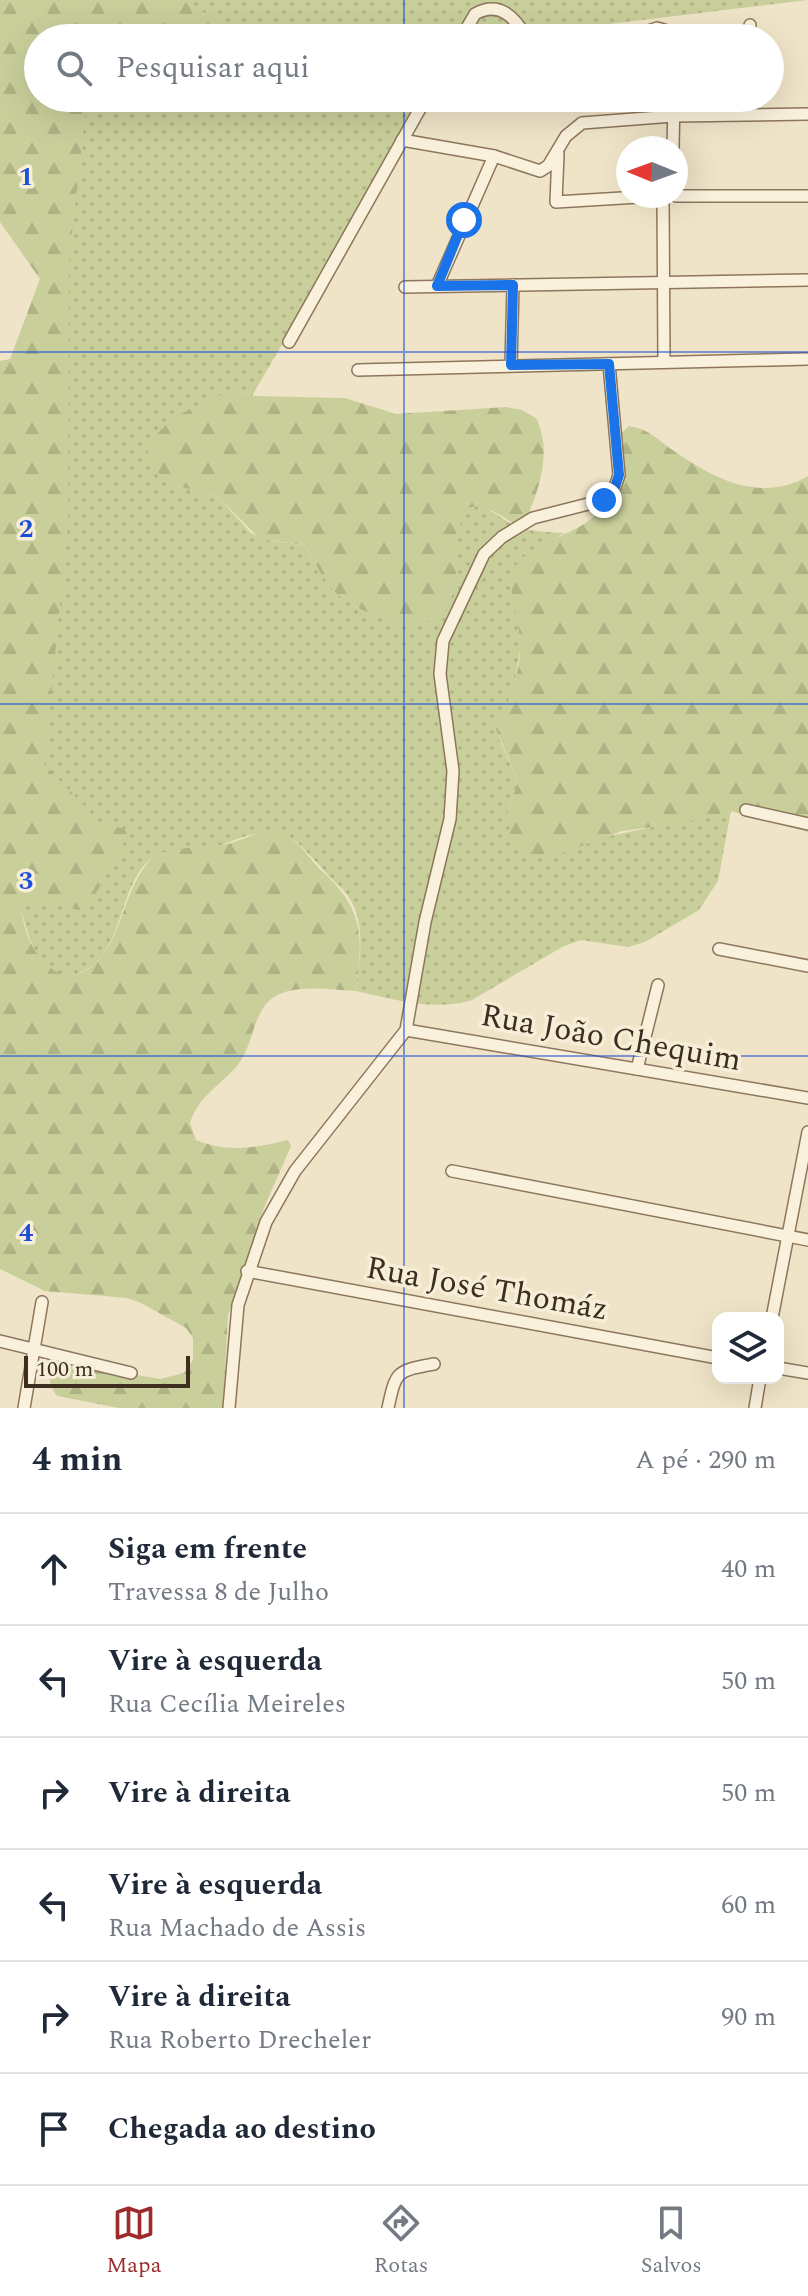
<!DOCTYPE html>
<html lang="pt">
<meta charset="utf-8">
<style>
body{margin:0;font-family:Spectral,serif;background:#f6f6f7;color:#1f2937}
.controls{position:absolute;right:24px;bottom:24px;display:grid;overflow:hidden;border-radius:16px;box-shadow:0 8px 32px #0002}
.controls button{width:72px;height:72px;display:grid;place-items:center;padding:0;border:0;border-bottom:2px solid #e0e1e3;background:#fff;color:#1f2937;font:40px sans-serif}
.compass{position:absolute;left:616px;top:136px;width:72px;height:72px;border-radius:50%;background:#fff;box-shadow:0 8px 32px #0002;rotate:271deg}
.scale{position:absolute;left:24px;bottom:20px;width:166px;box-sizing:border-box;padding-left:8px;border:4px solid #3d2e20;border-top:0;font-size:22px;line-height:28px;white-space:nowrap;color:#3d2e20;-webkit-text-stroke:6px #f7eed8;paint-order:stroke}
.stop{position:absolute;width:24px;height:24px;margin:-18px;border:6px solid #1a73e8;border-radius:50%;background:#fff}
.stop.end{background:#1a73e8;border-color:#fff;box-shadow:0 2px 8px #0008}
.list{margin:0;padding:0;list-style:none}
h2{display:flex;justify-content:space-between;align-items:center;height:104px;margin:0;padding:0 32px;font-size:34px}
h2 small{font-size:26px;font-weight:400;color:#747a83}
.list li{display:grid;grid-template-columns:52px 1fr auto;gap:24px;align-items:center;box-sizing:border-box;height:112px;padding:0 32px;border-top:2px solid #e0e1e3}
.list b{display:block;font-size:30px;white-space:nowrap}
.list p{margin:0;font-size:26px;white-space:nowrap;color:#747a83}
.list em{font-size:26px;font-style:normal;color:#747a83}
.icon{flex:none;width:44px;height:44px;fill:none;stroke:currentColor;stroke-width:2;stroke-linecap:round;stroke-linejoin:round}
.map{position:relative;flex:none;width:808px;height:1408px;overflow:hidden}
.search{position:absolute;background:#fff;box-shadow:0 8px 32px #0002;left:24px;right:24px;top:24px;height:88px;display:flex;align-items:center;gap:20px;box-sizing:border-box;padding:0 28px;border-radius:44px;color:#747a83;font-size:30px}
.sheet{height:776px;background:#fff}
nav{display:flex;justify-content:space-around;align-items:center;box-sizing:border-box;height:112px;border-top:2px solid #e0e1e3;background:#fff;font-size:22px;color:#747a83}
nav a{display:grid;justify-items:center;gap:4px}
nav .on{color:#9e2a2b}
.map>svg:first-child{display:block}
.grass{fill:url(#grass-dots)}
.forest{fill:url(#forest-firs)}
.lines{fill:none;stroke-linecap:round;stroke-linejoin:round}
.minor-casing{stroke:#8d765c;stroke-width:14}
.minor{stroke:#faf1dc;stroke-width:11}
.route{stroke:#1a73e8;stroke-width:10}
.grid{fill:none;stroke:#1d4ed8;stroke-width:2;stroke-opacity:0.55}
.labels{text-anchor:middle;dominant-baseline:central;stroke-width:7;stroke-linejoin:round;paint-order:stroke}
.street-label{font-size:32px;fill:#3d2e20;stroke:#f7eed8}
.grid-label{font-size:26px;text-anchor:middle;font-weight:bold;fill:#1d4ed8;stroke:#f7eed8;stroke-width:7;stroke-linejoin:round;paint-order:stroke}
</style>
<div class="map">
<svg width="808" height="1408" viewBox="0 0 808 1408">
<defs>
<pattern id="grass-dots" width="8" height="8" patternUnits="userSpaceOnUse" patternTransform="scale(2)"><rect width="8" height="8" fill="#c9cf9b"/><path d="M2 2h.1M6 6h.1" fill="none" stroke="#aeb285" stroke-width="1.8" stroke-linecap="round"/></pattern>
<pattern id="forest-firs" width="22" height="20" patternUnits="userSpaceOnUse" patternTransform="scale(2)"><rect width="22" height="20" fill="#c9cf9b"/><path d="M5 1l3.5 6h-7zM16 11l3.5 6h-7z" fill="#aeb285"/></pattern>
</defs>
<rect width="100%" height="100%" fill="#f0e4c8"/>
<g class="grass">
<path d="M176 0H808L494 38H252Z"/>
<path d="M87 98H242L247 103 287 109 293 98H426L252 396 231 391 167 483 218 497 251 533 272 541 304 545 335 592 356 607 411 623 456 540 458 522 467 507C490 501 503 525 525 529 537 532 551 532 564 533L522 559 511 583 521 643 515 682 499 738 518 781 507 814 604 837 731 811 718 881 699 910 645 942 628 947 581 940 564 946 472 1000C433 1012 394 999 355 991 361 957 368 913 340 887 331 879 299 842 293 839 287 835 270 833 263 833 248 833 230 843 216 846 196 850 174 847 156 856 117 876 126 961 76 974 40 984 26 932 21 907L56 347Z"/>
</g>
<g class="forest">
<path d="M0 0H181L252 38H38V98H87L69 260 68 526 44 764 102 824 131 830 86 911 22 900C18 934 51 997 91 967 120 945 122 899 142 871 146 864 151 858 159 854 181 845 208 849 231 843 245 839 262 829 278 831 296 835 309 859 322 871 364 909 364 938 355 991 327 990 278 980 262 1010 251 1029 251 1048 237 1066 219 1087 199 1095 190 1123L196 1140C228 1153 256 1148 288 1140L291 1146 264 1208 228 1315 223 1408H119L57 1396C49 1384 47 1380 56 1368L80 1365 160 1379 184 1373 193 1360V1338L186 1328 141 1303 127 1298 45 1291 0 1269V361L10 359 40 279 0 222Z"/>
<path d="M242 98H293C280 120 258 116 242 98Z"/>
<path d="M231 391 252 396 345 398 396 414 506 407 522 410 536 418C554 454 537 495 522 529 505 519 486 502 467 508 449 538 464 574 449 604 431 643 357 614 334 591 321 578 315 559 304 545L260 539 218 497 167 483 151 464 147 447C168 416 197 404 231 391Z"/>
<path d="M629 426C647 428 657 439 671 449 713 478 759 504 808 476V832L731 811 683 823 622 831 560 854H535L520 846 510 833 507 814 518 781 496 729C509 701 521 673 520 642 520 624 506 584 513 570 530 538 583 537 602 507 615 486 612 459 618 436Z"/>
</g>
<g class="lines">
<defs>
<g id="minor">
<path d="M461 38 475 14C500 0 515 18 527 38"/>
<path d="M629 38 657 28 674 33 676 38"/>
<path d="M749 38 750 25"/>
<path d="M746 114 747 98"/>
<path d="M402 140 494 156 540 171 548 166 566 136 582 123 673 116 808 114"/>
<path d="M673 148 674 98"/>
<path d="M558 154 556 202 655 196"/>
<path d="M663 196 664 362"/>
<path d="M676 196H808"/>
<path d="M437 286 494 156"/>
<path d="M405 287 808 280"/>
<path d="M289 342 426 98"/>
<path d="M511 365 513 285"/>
<path d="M358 370 808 359"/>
<path d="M746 810 808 824"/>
<path d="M719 949 808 966"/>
<path d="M406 1030 808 1098"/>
<path d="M637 1069 658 985"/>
<path d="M452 1171 808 1240"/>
<path d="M247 1271 718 1358"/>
<path d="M772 1318 808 1132"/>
<path d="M0 1341 131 1373"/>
<path d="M778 1368 808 1373"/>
<path d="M24 1408 42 1302"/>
<path d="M229 1408 238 1305 266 1222 295 1171 406 1030 425 922 450 819 453 771 440 674 443 641 484 554 502 537 533 518 604 500 615 487 619 475 609 364"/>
<path d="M388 1408C396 1370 397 1371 434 1364"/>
<path d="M755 1408 760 1378"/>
</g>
</defs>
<use href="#minor" class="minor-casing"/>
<use href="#minor" class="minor"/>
</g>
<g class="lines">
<path class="route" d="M464 220 437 286 513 285 511 365 609 364 619 475 615 487 604 500"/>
</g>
<path class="grid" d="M404 0V38M404 98V1408M0 352H808M0 704H808M0 1056H808"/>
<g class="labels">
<g class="street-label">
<text transform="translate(611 1038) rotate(10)">Rua João Chequim</text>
<text transform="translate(487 1289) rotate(10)">Rua José Thomáz</text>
</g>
</g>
<g class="grid-label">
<text x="26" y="185">1</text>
<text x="26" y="537">2</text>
<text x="26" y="889">3</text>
<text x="26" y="1241">4</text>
</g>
</svg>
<div class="controls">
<button><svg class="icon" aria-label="layers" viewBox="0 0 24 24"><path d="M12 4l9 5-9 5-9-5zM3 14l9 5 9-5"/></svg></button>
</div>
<svg class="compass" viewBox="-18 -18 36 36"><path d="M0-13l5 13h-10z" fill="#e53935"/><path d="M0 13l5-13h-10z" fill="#747a83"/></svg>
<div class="scale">100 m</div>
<div class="stop" style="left:464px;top:220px"></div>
<div class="stop end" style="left:604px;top:500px"></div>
<div class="search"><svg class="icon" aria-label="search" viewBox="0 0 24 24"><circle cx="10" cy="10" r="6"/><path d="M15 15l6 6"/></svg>Pesquisar aqui</div>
</div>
<section class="sheet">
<h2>4 min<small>A pé · 290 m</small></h2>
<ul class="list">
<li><svg class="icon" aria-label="ahead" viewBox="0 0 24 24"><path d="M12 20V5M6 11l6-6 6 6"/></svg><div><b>Siga em frente</b><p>Travessa 8 de Julho</p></div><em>40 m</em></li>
<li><svg class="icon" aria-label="left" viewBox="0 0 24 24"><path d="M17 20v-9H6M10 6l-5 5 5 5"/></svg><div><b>Vire à esquerda</b><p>Rua Cecília Meireles</p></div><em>50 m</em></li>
<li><svg class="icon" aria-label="right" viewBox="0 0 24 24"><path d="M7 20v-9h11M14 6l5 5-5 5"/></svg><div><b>Vire à direita</b></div><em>50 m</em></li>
<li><svg class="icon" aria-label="left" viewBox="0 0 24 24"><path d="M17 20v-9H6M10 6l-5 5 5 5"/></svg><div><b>Vire à esquerda</b><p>Rua Machado de Assis</p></div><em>60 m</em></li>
<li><svg class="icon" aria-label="right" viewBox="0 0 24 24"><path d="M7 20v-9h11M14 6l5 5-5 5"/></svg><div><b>Vire à direita</b><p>Rua Roberto Drecheler</p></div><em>90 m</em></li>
<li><svg class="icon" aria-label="arrive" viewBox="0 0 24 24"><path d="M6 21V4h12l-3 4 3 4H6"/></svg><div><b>Chegada ao destino</b></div></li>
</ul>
</section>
<nav>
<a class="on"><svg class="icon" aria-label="map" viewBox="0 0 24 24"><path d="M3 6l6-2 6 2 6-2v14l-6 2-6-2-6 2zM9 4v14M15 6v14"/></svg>Mapa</a>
<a><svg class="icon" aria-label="directions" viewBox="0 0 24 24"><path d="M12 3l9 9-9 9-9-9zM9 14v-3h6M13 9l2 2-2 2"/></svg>Rotas</a>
<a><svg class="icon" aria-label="saved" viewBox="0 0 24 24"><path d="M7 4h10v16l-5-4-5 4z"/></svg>Salvos</a>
</nav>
